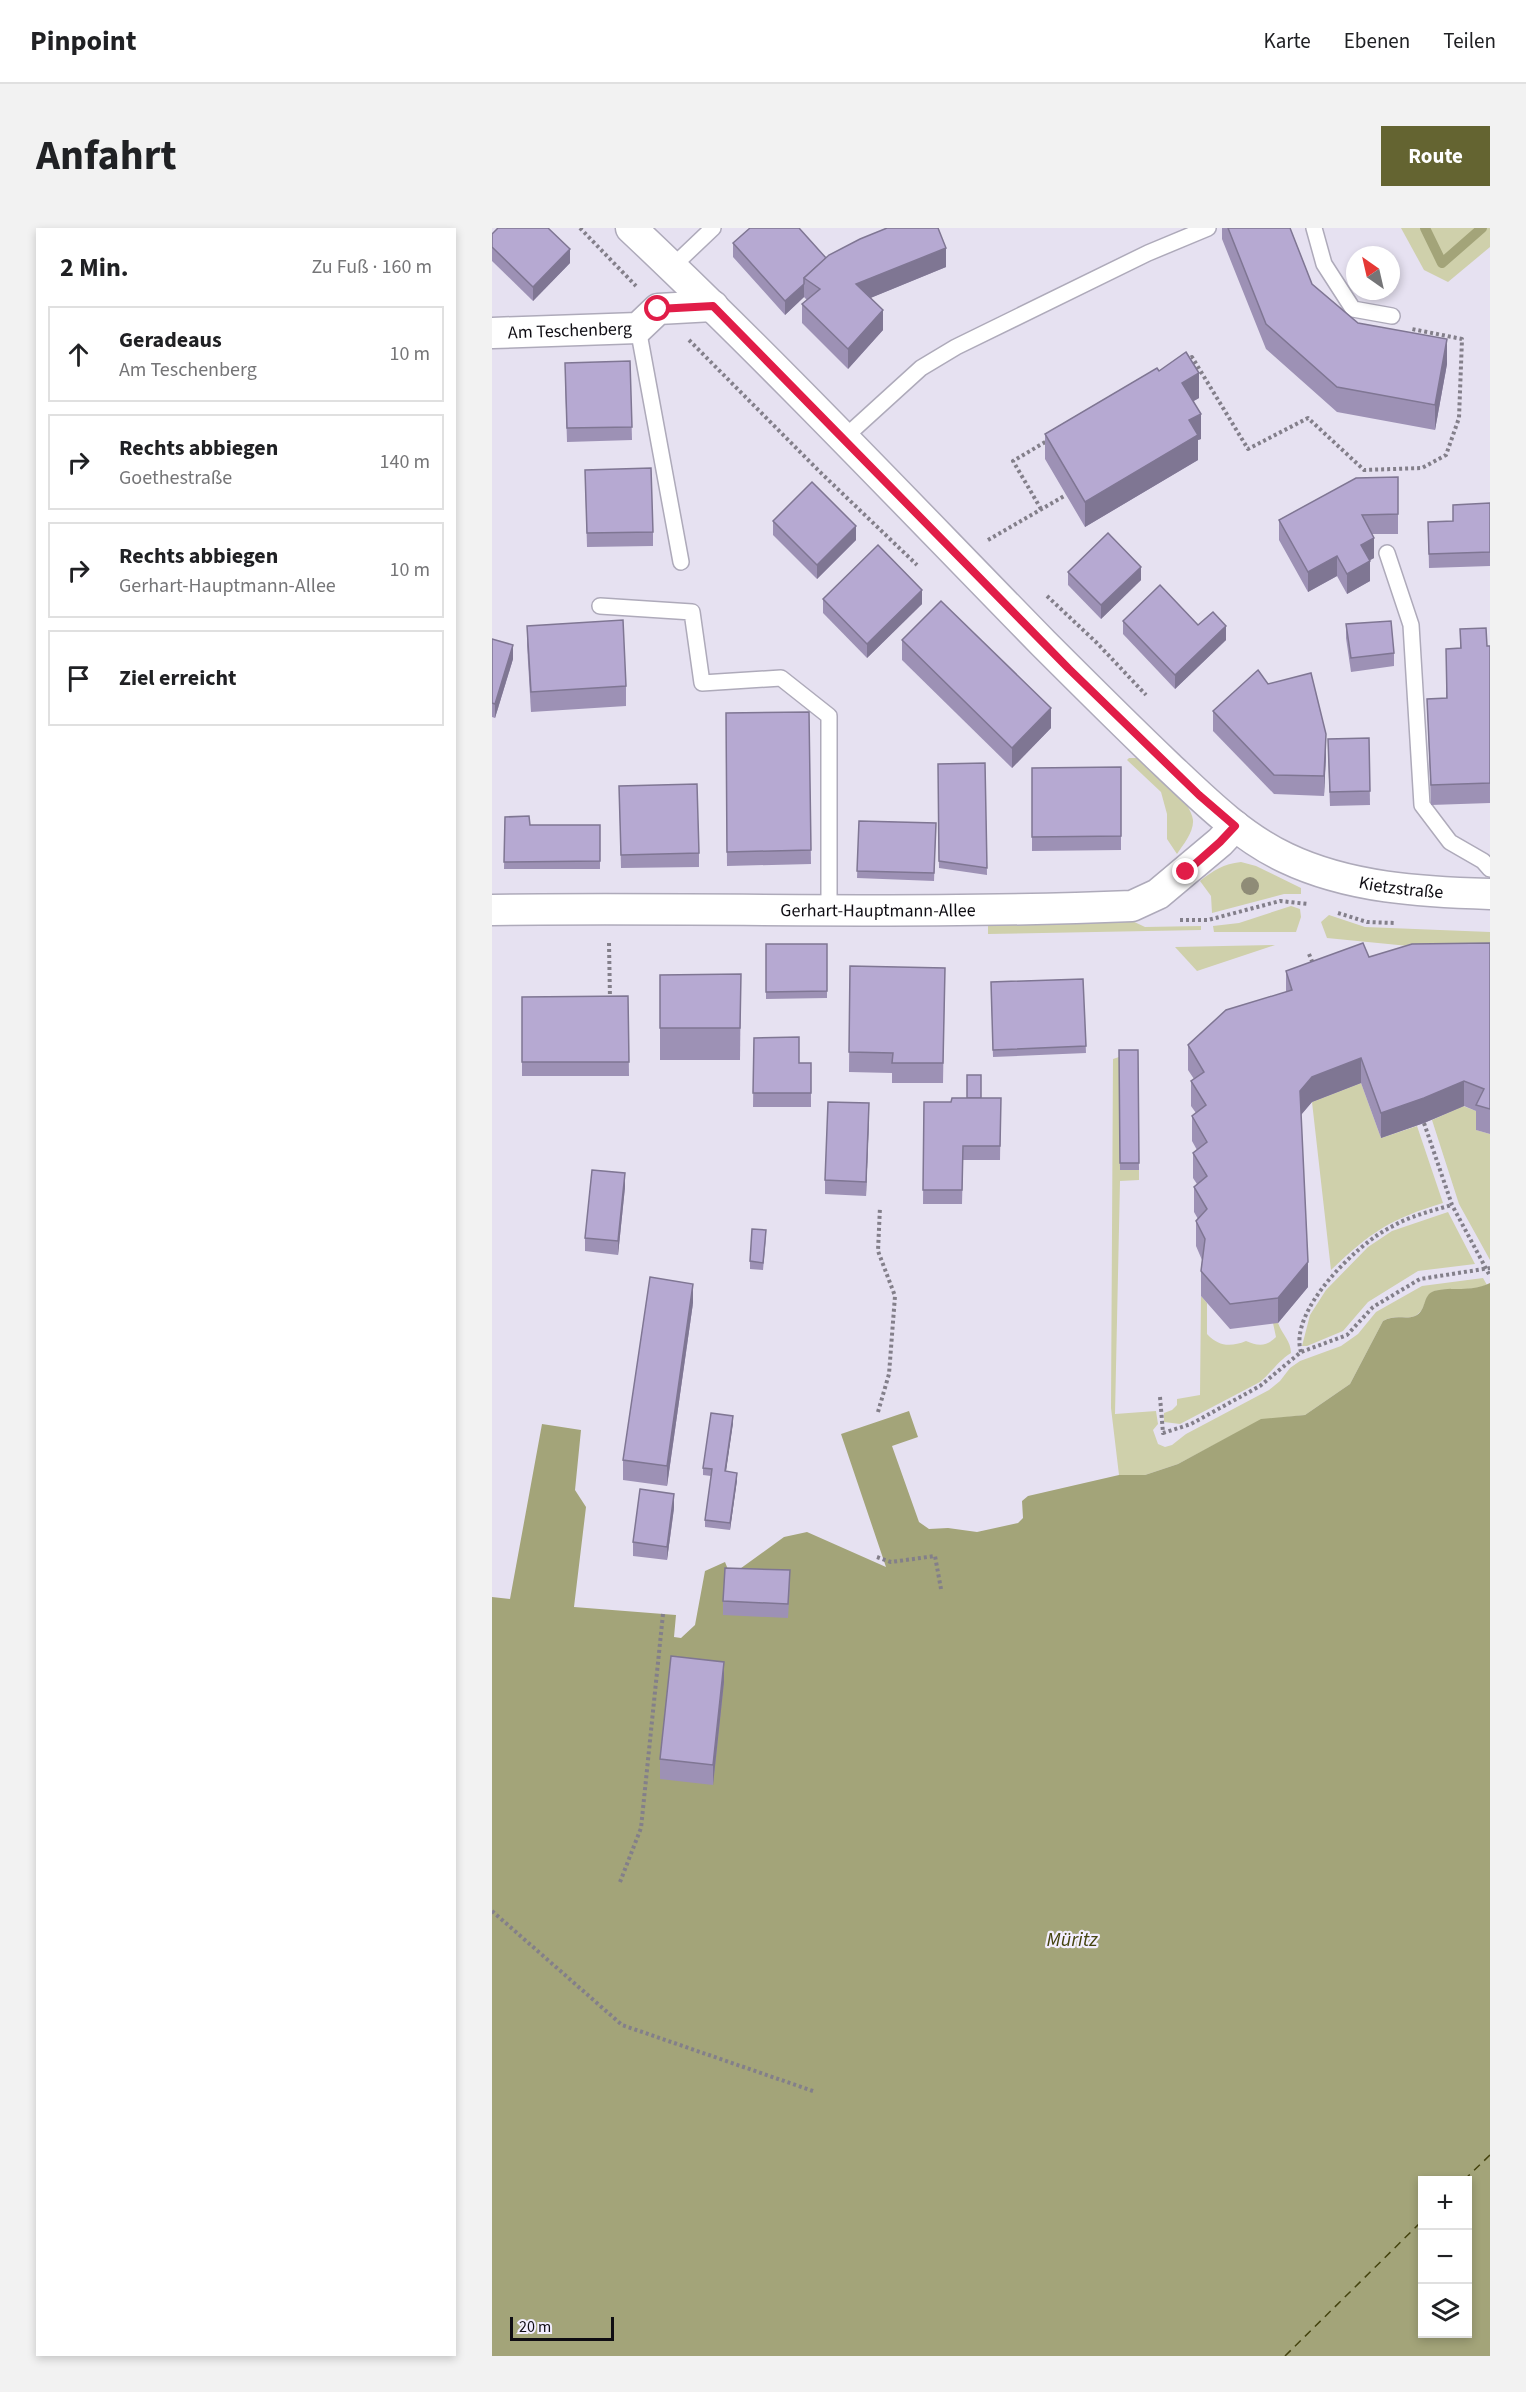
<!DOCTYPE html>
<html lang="de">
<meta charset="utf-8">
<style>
body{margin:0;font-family:"Source Sans 3",sans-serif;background:#f2f2f2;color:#202124}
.controls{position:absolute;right:18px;bottom:18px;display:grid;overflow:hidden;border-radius:0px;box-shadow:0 3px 9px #0003}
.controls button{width:54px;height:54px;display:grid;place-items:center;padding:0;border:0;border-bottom:2px solid #e0e0e0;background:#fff;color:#202124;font:30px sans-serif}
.compass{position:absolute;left:854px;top:18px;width:54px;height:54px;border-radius:50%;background:#fff;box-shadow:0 3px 9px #0003;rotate:326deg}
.scale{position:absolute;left:18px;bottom:15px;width:104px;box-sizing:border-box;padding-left:6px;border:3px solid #0f0d13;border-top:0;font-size:16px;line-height:21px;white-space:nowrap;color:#0f0d13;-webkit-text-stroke:4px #f3eeff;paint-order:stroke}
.stop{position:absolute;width:18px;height:18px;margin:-14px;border:4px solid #e11d48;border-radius:50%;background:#fff}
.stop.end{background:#e11d48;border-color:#fff;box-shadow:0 2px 6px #0008}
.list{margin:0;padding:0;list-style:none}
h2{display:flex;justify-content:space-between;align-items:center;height:78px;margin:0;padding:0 24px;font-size:26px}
h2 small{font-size:20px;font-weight:400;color:#757577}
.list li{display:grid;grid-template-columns:39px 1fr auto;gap:18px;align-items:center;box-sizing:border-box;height:96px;margin:0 12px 12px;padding:0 12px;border:2px solid #e0e0e0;border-radius:0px}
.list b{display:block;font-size:22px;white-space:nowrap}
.list p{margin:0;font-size:20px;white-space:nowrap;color:#757577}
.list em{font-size:20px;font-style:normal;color:#757577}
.icon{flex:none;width:33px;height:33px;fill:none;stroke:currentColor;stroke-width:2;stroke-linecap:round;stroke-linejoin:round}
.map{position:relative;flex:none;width:998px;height:2128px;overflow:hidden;border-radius:0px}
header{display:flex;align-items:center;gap:36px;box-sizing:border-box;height:84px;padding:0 30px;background:#fff;border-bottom:2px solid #e0e0e0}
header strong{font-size:28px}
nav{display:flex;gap:33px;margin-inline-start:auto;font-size:21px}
.intro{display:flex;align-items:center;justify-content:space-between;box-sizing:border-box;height:144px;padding:0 36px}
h1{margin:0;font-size:42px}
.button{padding:15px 27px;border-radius:0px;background:#646431;color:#fff;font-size:21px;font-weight:700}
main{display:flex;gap:36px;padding:0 36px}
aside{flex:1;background:#fff;border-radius:0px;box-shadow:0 3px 9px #0003}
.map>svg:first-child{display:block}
.green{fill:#cfd0ab}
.water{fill:#a3a479;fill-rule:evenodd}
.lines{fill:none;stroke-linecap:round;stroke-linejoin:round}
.stream{stroke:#a3a479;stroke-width:10}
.ferry{stroke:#44430e;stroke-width:1.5;stroke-dasharray:8 6;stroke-linecap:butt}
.service-casing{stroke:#aeaaba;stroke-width:18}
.minor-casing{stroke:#aeaaba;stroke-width:33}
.path{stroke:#837f8a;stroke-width:4;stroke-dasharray:3 3;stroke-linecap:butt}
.service{stroke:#fff;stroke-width:15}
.minor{stroke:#fff;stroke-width:30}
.tree{fill:#8f8c77}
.wall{fill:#9d91b5}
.shaded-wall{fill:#7f7693}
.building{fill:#b6a9d2;stroke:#7f7693;stroke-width:1.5}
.route{stroke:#e11d48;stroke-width:8}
.labels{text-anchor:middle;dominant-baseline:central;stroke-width:4.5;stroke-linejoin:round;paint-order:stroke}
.street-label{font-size:18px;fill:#0f0d13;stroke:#f3eeff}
.water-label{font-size:20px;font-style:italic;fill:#44430e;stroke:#f3eeff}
</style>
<header>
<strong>Pinpoint</strong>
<nav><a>Karte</a><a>Ebenen</a><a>Teilen</a></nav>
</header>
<div class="intro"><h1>Anfahrt</h1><a class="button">Route</a></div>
<main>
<aside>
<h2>2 Min.<small>Zu Fuß · 160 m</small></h2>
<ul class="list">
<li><svg class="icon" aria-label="ahead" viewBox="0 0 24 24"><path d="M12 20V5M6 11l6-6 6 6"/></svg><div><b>Geradeaus</b><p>Am Teschenberg</p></div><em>10 m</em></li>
<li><svg class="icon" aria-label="right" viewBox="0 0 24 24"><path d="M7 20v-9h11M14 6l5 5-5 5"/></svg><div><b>Rechts abbiegen</b><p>Goethestraße</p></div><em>140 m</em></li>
<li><svg class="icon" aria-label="right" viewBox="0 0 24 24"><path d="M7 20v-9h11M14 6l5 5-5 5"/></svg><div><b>Rechts abbiegen</b><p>Gerhart-Hauptmann-Allee</p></div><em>10 m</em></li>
<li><svg class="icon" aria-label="arrive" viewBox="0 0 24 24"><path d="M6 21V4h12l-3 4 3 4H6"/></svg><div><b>Ziel erreicht</b></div></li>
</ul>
</aside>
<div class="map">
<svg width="998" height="2128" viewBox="0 0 998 2128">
<rect width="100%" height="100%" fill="#e6e1f1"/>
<g class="green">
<path d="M909 0H998V19L956 54 932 42Z"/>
<path d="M637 530H649C663 544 699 572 701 592 702 604 691 617 685 626L675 611V586L669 564 635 532Z"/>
<path d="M749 634 764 638 809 660V666H792L720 685 719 668 708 653C722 642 731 636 749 634Z"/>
<path d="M799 678 808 681 809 689 804 704H722L721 698 747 695Z"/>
<path d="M837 687 873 699 998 704V726L835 710 829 694Z"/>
<path d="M636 691 653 699 709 698V702L496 706V697Z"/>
<path d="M783 717 705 743 683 719Z"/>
<path d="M627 829 628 942H647V952L628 953 623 1186 664 1183 666 1196 661 1202 666 1216 673 1219 680 1217 694 1206 777 1162 788 1153 798 1140 808 1133 849 1118 866 1106 884 1084 930 1058 991 1050 995 1057C978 1064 960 1059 943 1063 931 1067 935 1082 923 1088 913 1092 903 1086 891 1093L858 1156 813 1187 769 1192 686 1236 653 1247H627L619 1180 621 831Z"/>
<path d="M869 855 889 910 925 898 951 975C898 991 879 1004 839 1042L820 874Z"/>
<path d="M971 878 992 886 984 902 998 906V1032L967 976 940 892Z"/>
<path d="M956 984 983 1036 926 1043 876 1074 851 1103 815 1118H810L818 1087 834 1062 876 1019 900 1003Z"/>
<path d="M709 1068 715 1075V1106C727 1119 739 1119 754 1113 766 1118 774 1119 784 1109L781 1095H786C790 1106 799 1113 799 1125 786 1133 779 1145 768 1154L688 1196 672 1194V1185L680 1182 685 1177V1171L708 1167Z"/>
</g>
<path class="water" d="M998 1055V2128H0V1369L18 1371 50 1196 89 1202 83 1262 94 1279 82 1379 184 1387 182 1409 189 1410 203 1397 213 1343 233 1334 237 1344 245 1343 292 1309 315 1304 394 1339 349 1206 417 1183 426 1209 400 1218 427 1294 437 1301 456 1300 485 1304 526 1295 531 1290 530 1273 536 1268 627 1247H653L686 1236 769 1191 813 1187 858 1156 891 1093C904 1086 913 1092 923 1088 935 1083 930 1067 942 1063 961 1058 977 1065 998 1055ZM930 1952H976V2106H930Z"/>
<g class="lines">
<path class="stream" d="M933 0 950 35 990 0"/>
<g class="ferry">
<path d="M972 1952 998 1927"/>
<path d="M793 2128 930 1993"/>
</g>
<defs>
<g id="service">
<path d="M822 0 832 36 861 81 900 88"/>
<path d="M180 39 221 0"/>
<path d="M146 100 189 334"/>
<path d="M352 210 429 140 464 119 656 25 716 0"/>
<path d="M895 325 919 397 930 577 958 614 991 633 998 641"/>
<path d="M108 378 200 384 210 455 289 450 337 488V684"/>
</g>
<g id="minor">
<path id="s1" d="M139 0C281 134 415 276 551 415 592 456 633 497 675 537 712 572 749 609 794 630 857 660 930 664 998 666"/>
<path id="s2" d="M0 105 146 100 166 81 221 78"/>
<path id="s3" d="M0 682C213 679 427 687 640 678L666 666 728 614 743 598"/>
</g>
</defs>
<use href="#service" class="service-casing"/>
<use href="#minor" class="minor-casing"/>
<g class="path">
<path d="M88 0 144 58"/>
<path d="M197 112 328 244 425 337"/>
<path d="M694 133 700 129 756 221 816 190 872 242 930 240 954 227 967 190 970 111 920 101"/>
<path d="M549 281 521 233 555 213"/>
<path d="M496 312 574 267"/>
<path d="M555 368 605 415 654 467"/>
<path d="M846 685 875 694 903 695"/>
<path d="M688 692H716L788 673 816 676"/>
<path d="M117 715 118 771"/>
<path d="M817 726 822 738"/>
<path d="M932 895 960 977 998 1048"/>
<path d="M809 1124C796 1083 865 1016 899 999 918 988 939 983 960 977"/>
<path d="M668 1169 671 1205 699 1196 768 1158 809 1124 855 1107 881 1079 928 1051 998 1040"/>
<path d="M386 1184 397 1146 403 1068 386 1023 388 979"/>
<path d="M385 1329 399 1334 443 1328 449 1361"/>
<path d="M128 1654 149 1600 171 1386"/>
<path d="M0 1683 130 1797 321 1863"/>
</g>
<use href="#service" class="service"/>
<use href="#minor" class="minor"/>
</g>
<circle class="tree" cx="758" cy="658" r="9"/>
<g class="wall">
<path d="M730 0H798L820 56 866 95 955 136 943 202 845 184 774 121 730 11Z"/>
<path d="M0 6 78 35 41 73 0 33Z"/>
<path d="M241 15 334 30 454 39 378 70 391 102 356 141 310 95V76L315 72 312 69 293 87 241 29Z"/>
<path d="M138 133 140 212 75 214 73 149Z"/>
<path d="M667 143 707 170 701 173 709 211 706 212V232L593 299 553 231V206Z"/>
<path d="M93 242 161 304V318L95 319Z"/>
<path d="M906 249V306H880L882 330 878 332V353L855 366 845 348 816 364 787 312V292Z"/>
<path d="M998 275V338L937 340 936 294 961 293Z"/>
<path d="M281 293 364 312 325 351 281 307Z"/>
<path d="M576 344 649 352 609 391 576 357Z"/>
<path d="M331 371 430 376 375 430 331 385Z"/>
<path d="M631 393 706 397 734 412 683 461 631 406Z"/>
<path d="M854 396 902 425V438L859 444 854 410Z"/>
<path d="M35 398 134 458V478L39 484 35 417Z"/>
<path d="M968 401 995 418H998V575L939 577 935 471 954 470V421L968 420Z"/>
<path d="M0 411 21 431 3 490 0 489Z"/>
<path d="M410 412 559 500 520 540 410 432Z"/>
<path d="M721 483 834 526 832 568 782 566 721 503Z"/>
<path d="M317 484 319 636 235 638 234 485Z"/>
<path d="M877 510 878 577 838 578 836 525Z"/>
<path d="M493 535 495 647 447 640 446 536Z"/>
<path d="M629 539V622L540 623V540Z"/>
<path d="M127 558 207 625V639L129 640Z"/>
<path d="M13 589 38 597H108V641H12Z"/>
<path d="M367 593 444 595 442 653 365 650Z"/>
<path d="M998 715V906L984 902V883L972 878 932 895 889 910 869 855 820 874 809 887 816 1059 786 1095 738 1101 709 1068V1043L710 1032 704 1018V993L706 991 702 984V959L705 956 701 950V925L705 922 700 913V888L704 885 699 878V853L702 851 696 842V817L794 764V743L877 729Z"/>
<path d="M274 716H335V770L274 771Z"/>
<path d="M358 738 453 740 451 855H400V845L357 844Z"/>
<path d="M249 746 248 832H168V747Z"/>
<path d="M591 751 594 825 501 829 499 754Z"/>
<path d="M136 768 137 848H30V769Z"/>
<path d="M262 810 307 835H319V879H261Z"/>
<path d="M627 822H646L647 942H628Z"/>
<path d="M489 870H509L508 932H471L470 976H431L432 874H459Z"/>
<path d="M377 889 374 968 333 966V952Z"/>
<path d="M133 959 126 1027 93 1023V1010Z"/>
<path d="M274 1009 271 1042 258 1041V1033Z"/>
<path d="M201 1075 175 1258 131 1252V1232Z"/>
<path d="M241 1195 234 1243 245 1252 238 1302 213 1299V1292L219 1248 211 1247V1240Z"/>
<path d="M182 1280 175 1332 141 1328V1314Z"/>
<path d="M298 1356 296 1390 231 1387V1373Z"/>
<path d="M232 1454 221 1557 168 1551V1531Z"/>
</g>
<g class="shaded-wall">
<path d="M454 20V39L364 76V56Z"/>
<path d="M78 21V35L41 73V59Z"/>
<path d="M312 56V69L293 87V73Z"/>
<path d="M391 82V102L356 141V121Z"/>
<path d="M955 111V136L943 202V177Z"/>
<path d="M707 145V170L690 180V155Z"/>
<path d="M709 186V211L706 212V232L593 299V274L697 192Z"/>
<path d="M364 298V312L325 351V337Z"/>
<path d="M882 310V330L869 337V317Z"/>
<path d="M845 328V348L816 364V344Z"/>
<path d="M878 333V353L855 366V346Z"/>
<path d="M649 339V352L609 391V377Z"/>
<path d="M430 362V376L375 430V416Z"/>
<path d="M734 398V412L683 461V447Z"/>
<path d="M21 417V431L3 490V476Z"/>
<path d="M559 480V500L520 540V520Z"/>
<path d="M834 506V526L832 568V548Z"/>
<path d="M869 830V855L820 874 808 888V863L820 849Z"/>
<path d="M972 853V878L932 895 889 910V885Z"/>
<path d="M377 875V889L374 968V954Z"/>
<path d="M133 945V959L126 1027V1013Z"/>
<path d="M816 1034V1059L786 1095V1070Z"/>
<path d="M201 1056V1075L175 1258V1238Z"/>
<path d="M241 1188V1195L233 1250V1243Z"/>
<path d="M245 1245V1252L238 1302V1295Z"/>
<path d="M182 1266V1280L175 1332V1319Z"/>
<path d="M232 1434V1454L221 1557V1537Z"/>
</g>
<g class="building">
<path d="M6 0H56L78 21 41 59 0 19V6Z"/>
<path d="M258 0H307L334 30 312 50V56L293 73 241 15Z"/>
<path d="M395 0H446L454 20 364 56 391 82 356 121 310 76 328 61 312 50 337 27 368 11Z"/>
<path d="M736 0H798L820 56 866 95 955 111 943 177 845 159 774 96Z"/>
<path d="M694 124 707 145 690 155 709 186 697 192 706 207 593 274 553 206 665 140 667 143Z"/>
<path d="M138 133 140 199 75 200 73 135Z"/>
<path d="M159 240 161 304 95 305 93 242Z"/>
<path d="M906 249V286L870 287 882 310 869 317 878 333 855 346 845 328 816 344 787 292 864 250Z"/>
<path d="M320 254 364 298 325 337 281 293Z"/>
<path d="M998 275V324L937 326 936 294 961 293V277Z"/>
<path d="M616 305 649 339 609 377 576 344Z"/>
<path d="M386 317 430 362 375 416 331 371Z"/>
<path d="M668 357 706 397 721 384 734 398 683 447 631 393Z"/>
<path d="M449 373 559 480 520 520 410 412Z"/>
<path d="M131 392 134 458 39 464 35 398Z"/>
<path d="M899 393 902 425 859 430 854 396Z"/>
<path d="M994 400 995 418H998V555L939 557 935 471 955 470 954 421 969 420 968 401Z"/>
<path d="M0 411 21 417 3 476 0 475Z"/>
<path d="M766 442 776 456 819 445 834 506 832 548 782 547 721 483Z"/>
<path d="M317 484 319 622 235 624 234 485Z"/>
<path d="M877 510 878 563 838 564 836 511Z"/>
<path d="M493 535 495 640 447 633 446 536Z"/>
<path d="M629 539V608L540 609V540Z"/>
<path d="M205 556 207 625 129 627 127 558Z"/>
<path d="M37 588 38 597H108V633L12 634 13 589Z"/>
<path d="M367 593 444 595 442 645 365 643Z"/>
<path d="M871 715 877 729 920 716 998 715V881L984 877 992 861 972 853 932 870 889 885 869 830 820 849 808 863 816 1034 786 1070 738 1076 709 1043 713 1011 704 993 715 981 702 959 715 948 701 925 715 914 700 888 714 877 699 853 712 844 696 817 734 782 800 762 794 743Z"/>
<path d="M274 716H335V763L274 764Z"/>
<path d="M358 738 453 740 451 835H400L401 825 357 824Z"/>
<path d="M249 746 248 800H168V747Z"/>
<path d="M591 751 594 818 501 822 499 754Z"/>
<path d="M136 768 137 834H30V769Z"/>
<path d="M307 809V835H319V865H261L262 810Z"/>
<path d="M627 822H646L647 935H628Z"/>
<rect x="475" y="847" width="14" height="23"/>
<path d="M460 870H509L508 918H471L470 962H431L432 874H459Z"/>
<path d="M336 874 377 875 374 954 333 952Z"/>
<path d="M100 942 133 945 126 1013 93 1010Z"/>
<path d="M260 1001 274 1002 271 1035 258 1033Z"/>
<path d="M158 1049 201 1056 175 1238 131 1232Z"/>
<path d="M219 1185 241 1188 233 1243 245 1245 238 1295 213 1292 220 1241 211 1240Z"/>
<path d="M148 1261 182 1266 175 1319 141 1314Z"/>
<path d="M233 1340 298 1342 296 1376 231 1373Z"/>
<path d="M179 1428 232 1434 221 1537 168 1531Z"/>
</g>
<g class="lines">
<path class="route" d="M166 81 221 78 577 441 707 567 743 598 728 614 694 644"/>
</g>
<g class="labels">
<g class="street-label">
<text stroke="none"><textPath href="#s2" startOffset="78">Am Teschenberg</textPath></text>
<text stroke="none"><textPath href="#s1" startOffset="1030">Kietzstraße</textPath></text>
<text stroke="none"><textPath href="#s3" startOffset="386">Gerhart-Hauptmann-Allee</textPath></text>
</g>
<g class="water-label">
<text x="580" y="1712">Müritz</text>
</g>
</g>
</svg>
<div class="controls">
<button>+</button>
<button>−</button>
<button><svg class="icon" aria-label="layers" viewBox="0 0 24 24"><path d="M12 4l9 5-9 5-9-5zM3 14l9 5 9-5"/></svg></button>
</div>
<svg class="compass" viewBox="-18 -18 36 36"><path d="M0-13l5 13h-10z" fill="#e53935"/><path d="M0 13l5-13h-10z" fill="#757577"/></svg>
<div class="scale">20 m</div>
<div class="stop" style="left:166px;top:81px"></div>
<div class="stop end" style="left:694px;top:644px"></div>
</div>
</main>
